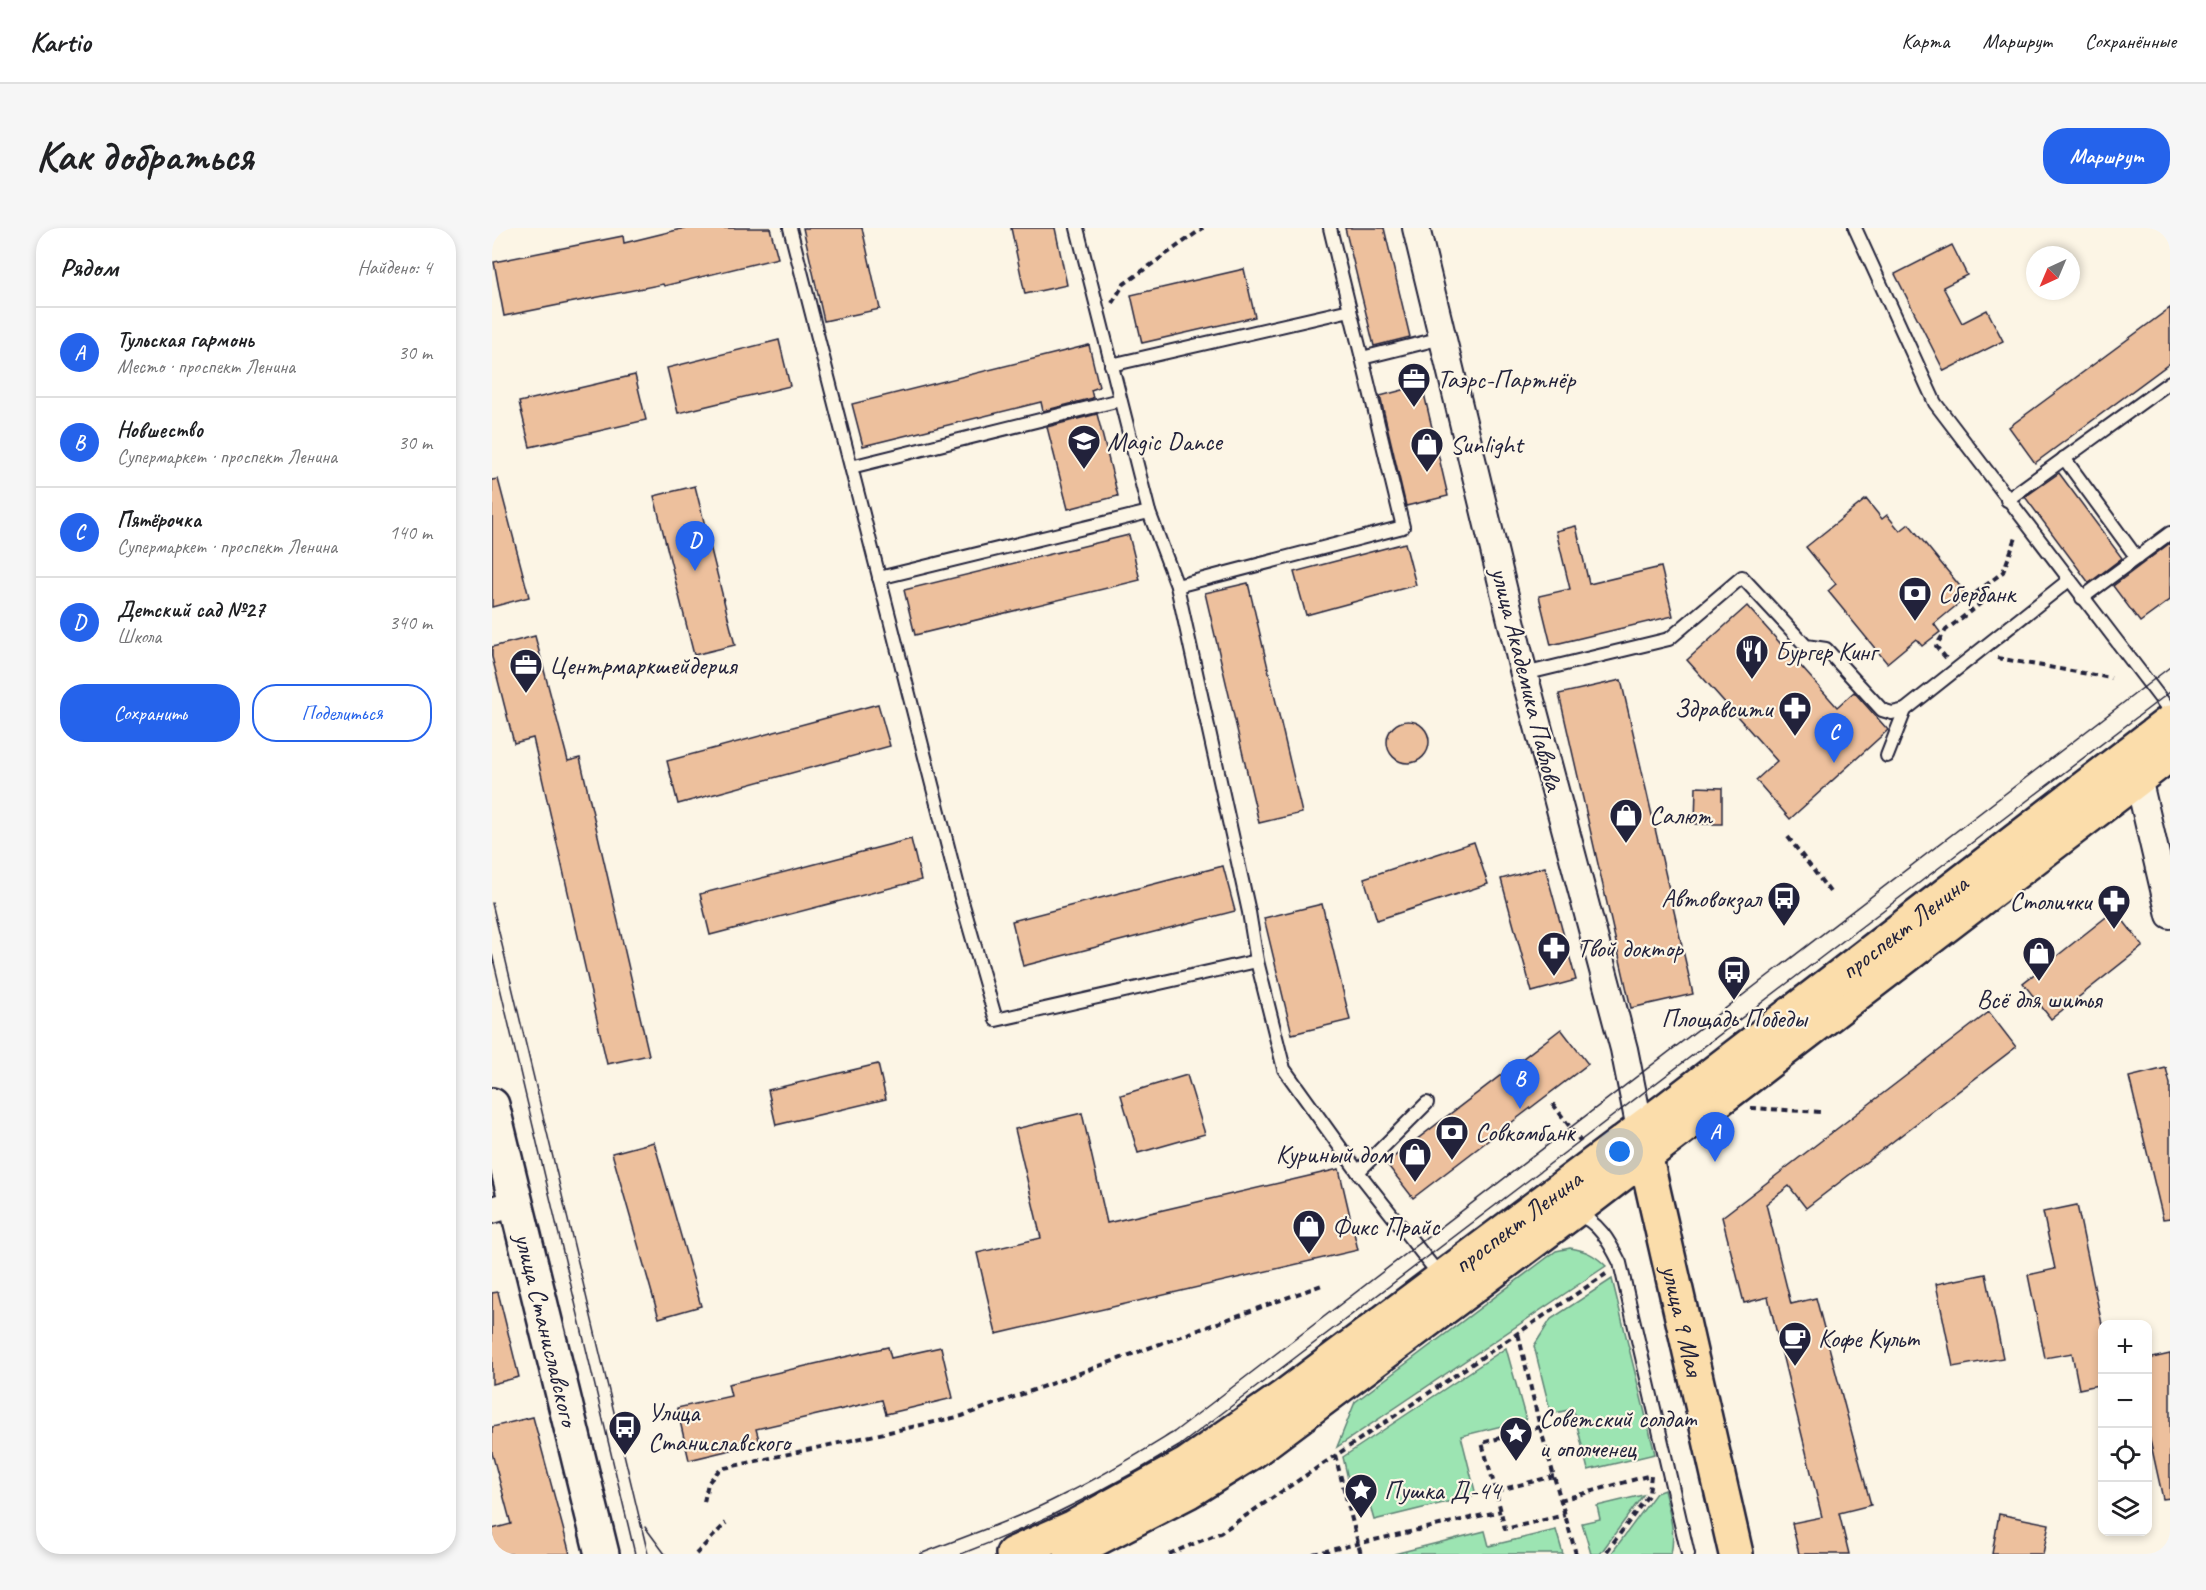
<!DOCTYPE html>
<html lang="ru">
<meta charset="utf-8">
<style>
body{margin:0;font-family:Caveat,sans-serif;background:#f6f6f6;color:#202124}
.controls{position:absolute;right:18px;bottom:18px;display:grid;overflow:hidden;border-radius:12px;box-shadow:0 3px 9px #0003}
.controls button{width:54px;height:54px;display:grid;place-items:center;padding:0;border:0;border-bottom:2px solid #e0e0e0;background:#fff;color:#202124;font:30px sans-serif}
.compass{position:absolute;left:1534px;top:18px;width:54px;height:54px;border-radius:50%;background:#fff;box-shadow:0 3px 9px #0003;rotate:224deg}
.you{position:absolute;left:1128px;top:924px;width:21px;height:21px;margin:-15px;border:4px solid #fff;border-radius:50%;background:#1a73e8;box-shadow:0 0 0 9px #1a73e833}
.badge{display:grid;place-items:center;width:39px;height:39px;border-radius:50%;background:#2563eb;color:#fff;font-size:20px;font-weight:700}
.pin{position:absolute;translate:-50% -50px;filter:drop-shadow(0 2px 3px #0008)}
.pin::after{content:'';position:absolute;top:32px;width:21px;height:18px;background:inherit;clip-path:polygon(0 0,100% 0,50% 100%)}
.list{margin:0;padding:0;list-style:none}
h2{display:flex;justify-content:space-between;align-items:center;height:78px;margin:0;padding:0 24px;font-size:26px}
h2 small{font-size:20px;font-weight:400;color:#757577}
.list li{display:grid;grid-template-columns:39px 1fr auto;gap:18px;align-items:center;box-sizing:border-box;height:90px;padding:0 24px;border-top:2px solid #e0e0e0}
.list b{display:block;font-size:22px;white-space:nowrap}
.list p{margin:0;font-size:20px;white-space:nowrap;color:#757577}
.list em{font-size:20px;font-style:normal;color:#757577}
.actions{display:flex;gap:12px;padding:18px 24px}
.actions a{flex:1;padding:14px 0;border:2px solid #2563eb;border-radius:24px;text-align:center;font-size:21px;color:#2563eb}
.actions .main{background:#2563eb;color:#fff}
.icon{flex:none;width:33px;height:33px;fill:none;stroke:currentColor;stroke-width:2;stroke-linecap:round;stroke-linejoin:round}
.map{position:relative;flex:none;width:1678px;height:1326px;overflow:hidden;border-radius:24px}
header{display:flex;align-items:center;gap:36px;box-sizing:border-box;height:84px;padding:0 30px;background:#fff;border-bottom:2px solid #e0e0e0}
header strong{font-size:28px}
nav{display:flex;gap:33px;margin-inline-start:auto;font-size:21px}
.intro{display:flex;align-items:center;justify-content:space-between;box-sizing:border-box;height:144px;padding:0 36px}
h1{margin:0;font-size:42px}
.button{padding:15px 27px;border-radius:24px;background:#2563eb;color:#fff;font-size:21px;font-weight:700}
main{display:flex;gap:36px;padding:0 36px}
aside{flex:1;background:#fff;border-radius:24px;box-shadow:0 3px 9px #0003}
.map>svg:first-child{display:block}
.green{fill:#9ce4b2;stroke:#5f8376;stroke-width:1.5}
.building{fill:#edc09d;stroke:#22223b;stroke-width:1.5}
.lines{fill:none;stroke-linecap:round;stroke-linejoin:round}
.lane-casing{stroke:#22223b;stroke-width:16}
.street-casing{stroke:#22223b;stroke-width:30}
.secondary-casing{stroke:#22223b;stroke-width:38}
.primary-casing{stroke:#22223b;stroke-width:38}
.path{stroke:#22223b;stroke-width:4;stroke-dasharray:6 4.5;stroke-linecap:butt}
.lane{stroke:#fcf5e5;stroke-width:12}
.street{stroke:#fcf5e5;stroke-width:26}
.secondary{stroke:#fcf5e5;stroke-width:33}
.primary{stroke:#fbddab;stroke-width:33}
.tram{stroke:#22223b;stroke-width:1.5}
.labels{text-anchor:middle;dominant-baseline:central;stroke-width:4.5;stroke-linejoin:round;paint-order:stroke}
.poi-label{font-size:26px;fill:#22223b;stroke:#fcf5e5;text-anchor:start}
.street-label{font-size:26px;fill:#22223b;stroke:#fcf5e5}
</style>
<header>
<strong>Kartio</strong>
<nav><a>Карта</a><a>Маршрут</a><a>Сохранённые</a></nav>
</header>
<div class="intro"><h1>Как добраться</h1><a class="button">Маршрут</a></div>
<main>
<aside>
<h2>Рядом<small>Найдено: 4</small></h2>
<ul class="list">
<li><span class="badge">A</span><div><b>Тульская гармонь</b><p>Место · проспект Ленина</p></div><em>30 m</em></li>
<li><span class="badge">B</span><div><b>Новшество</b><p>Супермаркет · проспект Ленина</p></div><em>30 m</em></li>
<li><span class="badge">C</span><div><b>Пятёрочка</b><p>Супермаркет · проспект Ленина</p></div><em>140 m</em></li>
<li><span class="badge">D</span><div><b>Детский сад №27</b><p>Школа</p></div><em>340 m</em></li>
</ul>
<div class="actions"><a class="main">Сохранить</a><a>Поделиться</a></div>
</aside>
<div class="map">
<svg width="1678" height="1326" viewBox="0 0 1678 1326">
<rect width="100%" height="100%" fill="#fcf5e5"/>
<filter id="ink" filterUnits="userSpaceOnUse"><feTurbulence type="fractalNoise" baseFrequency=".0167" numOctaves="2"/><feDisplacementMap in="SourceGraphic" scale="12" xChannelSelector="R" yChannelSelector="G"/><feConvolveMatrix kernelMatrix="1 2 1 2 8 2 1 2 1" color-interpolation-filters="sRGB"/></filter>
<g filter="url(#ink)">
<g class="green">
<path d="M1078 1020C1093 1022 1103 1027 1114 1038L845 1219 863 1174 1064 1023Z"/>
<path d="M1120 1051 1163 1226 1096 1242 1081 1181 1059 1186 1042 1118 1059 1091Z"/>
<path d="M1014 1120 1034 1192 969 1208 984 1267 882 1292 878 1278 863 1282 851 1229Z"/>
<path d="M1172 1262C1177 1283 1184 1304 1179 1326H1119L1164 1265Z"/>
<path d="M1151 1267 1108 1326H1099L1090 1295 1108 1291 1105 1278Z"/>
<path d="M1064 1302 1071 1326H902L993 1303 997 1318Z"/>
</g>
<g class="building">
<path d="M193 0H278L286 30 172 58 171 56 12 88 2 34 131 8 132 15Z"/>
<path d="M311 0H370L388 81 332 93Z"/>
<path d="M519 0H563L575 57 533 66Z"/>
<path d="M853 0H892L918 109 882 118Z"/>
<path d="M1460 17 1475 47 1451 59 1470 95 1495 82 1511 113 1452 143 1403 46Z"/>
<path d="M752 41 763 89 650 115 639 67Z"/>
<path d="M1678 80V135L1543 235 1517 199Z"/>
<path d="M287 112 298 158 186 185 175 140Z"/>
<path d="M597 117 607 159 599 162 601 170 551 183 549 174 371 218 360 176Z"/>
<path d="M143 147 154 192 38 219 27 174Z"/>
<path d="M930 157 956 268 914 278 888 168Z"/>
<path d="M605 186 626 268 576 281 555 199Z"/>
<path d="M1567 245 1630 330 1597 355 1533 269Z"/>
<path d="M6 251 37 369 0 379V252Z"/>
<path d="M203 258 243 417 202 427 162 268Z"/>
<path d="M1374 271 1390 291 1395 287 1408 303 1417 296 1476 368 1442 396 1448 404 1430 418 1424 411 1395 435 1336 363 1344 356 1314 319Z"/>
<path d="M1084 298 1097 356 1169 339 1181 388 1059 417 1047 368 1078 361 1064 303Z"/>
<path d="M637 307 648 352 423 407 412 362Z"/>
<path d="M913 315 924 357 814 387 802 344Z"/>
<path d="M1678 315V372L1648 394 1621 358Z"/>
<path d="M756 355 810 585 767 595 713 365Z"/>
<path d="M1255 378 1345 479 1362 464 1396 502 1298 591 1264 552 1285 533 1195 432Z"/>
<path d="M43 408 76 533 88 530 157 827 115 836 41 510 22 515 0 429V419Z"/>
<path d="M1129 452 1201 766 1139 780 1067 466Z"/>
<path d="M386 476 398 518 186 576 175 533Z"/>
<circle cx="916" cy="514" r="21"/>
<path d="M1204 559 1230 560V596H1203Z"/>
<path d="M419 611 429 652 218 707 208 666Z"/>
<path d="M982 614 996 656 885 692 872 650Z"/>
<path d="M731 638 743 683 531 738 520 693Z"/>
<path d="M1053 639 1084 752 1040 764 1009 651Z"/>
<path d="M830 676 858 792 800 806 772 690Z"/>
<path d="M1623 682 1651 718 1559 791 1531 755Z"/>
<path d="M1497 784 1524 819 1314 980 1297 958 1274 976 1299 1076 1324 1070 1379 1277 1347 1285 1357 1326H1307L1300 1295 1330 1289 1276 1069 1252 1075 1230 989Z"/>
<path d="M1069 801 1096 836 921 970 894 935Z"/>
<path d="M386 836 394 871 284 897 276 862Z"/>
<path d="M1674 840 1678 856V990L1671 991 1637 849Z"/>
<path d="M695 847 713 906 646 925 629 867Z"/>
<path d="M590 885 615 995 847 941 866 1022 504 1106 485 1025 549 1010 523 901Z"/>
<path d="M162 914 209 1078 167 1090 120 925Z"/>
<path d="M1585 977 1611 1101V1156L1587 1161 1580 1125 1553 1130 1536 1047 1563 1041 1551 984Z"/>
<path d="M1494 1046 1511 1130 1461 1139 1444 1056Z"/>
<path d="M6 1064 27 1149 0 1156V1065Z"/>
<path d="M396 1119 399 1130 449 1119 461 1170 394 1186 390 1172 264 1201 268 1215 197 1232 185 1180 239 1168 236 1156Z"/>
<path d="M1678 1126V1270L1671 1271 1656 1203V1131Z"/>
<path d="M41 1189 78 1326H0V1301L19 1296 0 1225V1199Z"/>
<path d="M1507 1286 1557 1296 1551 1326H1500Z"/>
</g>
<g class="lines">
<defs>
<g id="lane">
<path d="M298 0 469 670 504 792 765 733"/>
<path d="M585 0 657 284 685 358 757 684 765 733 792 841 866 944"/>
<path d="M838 0 858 82"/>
<path d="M1363 0 1443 175 1678 483"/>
<path d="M619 137 858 82 870 130"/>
<path d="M1572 230 1645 330"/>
<path d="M359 239 628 172"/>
<path d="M1515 272 1678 154"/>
<path d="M387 350 657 284"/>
<path d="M685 358 911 299 870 130 950 110"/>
<path d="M1590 370 1678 305"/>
<path d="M1032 446 1177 411 1250 349 1314 418 1334 421 1390 482 1400 485 1413 482 1577 352"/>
<path d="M1395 528 1413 482"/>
<path d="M935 875 866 944 948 1048"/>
<path d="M1083 986C1106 992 1118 1015 1128 1035L1196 1326"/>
</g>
<g id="street">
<path d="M924 0 1032 446 1132 821 1148 901"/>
<path d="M1646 550 1678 687"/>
<path d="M0 982 24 975"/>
</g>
<g id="secondary">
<path id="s1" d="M0 877 110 1326"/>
</g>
<g id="primary">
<path id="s2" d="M1149 909 1244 1326"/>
<path d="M579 1324 697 1263 760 1224 1079 985 1678 526"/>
<path id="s3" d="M521 1326 582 1299 694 1237 793 1168 1175 881 1678 494"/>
</g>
</defs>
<use href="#lane" class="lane-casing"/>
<use href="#street" class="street-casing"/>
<use href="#secondary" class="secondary-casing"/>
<use href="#primary" class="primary-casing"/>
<g class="path">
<path d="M620 75 632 56 711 0"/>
<path d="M1454 430 1444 418 1454 402 1493 372 1485 364 1511 344 1525 307"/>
<path d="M1505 430 1619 450"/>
<path d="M1296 609 1338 664"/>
<path d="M1061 876 1089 914"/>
<path d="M1259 880 1329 884"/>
<path d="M1048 1199 1084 1326"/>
<path d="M843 1227 869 1326"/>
<path d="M1062 1248 1004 1263 1013 1301 1073 1287"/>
<path d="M1004 1263 990 1215 1048 1199 1026 1105"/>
<path d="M1068 1272 1159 1247 1157 1266 1113 1326"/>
<path d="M212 1274 216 1255 228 1241 470 1188 830 1057"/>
<path d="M204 1326 234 1295"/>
<path d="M677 1326 728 1305 1114 1046"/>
<path d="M821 1326 1009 1283"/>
</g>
<use href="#lane" class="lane"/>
<use href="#street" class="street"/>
<use href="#secondary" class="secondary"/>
<use href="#primary" class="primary"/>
<g class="tram">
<path d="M0 675 156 1326"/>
<path d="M0 726 143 1326"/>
<path d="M153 1299 173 1326"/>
<path d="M428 1326C477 1307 527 1290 573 1266 611 1248 646 1226 682 1204L1678 439"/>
<path d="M469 1326C545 1297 617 1261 687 1218L1678 464"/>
</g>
</g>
</g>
<defs>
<symbol id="office-pin" viewBox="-11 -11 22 30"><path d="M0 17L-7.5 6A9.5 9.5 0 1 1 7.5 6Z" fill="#22223b" stroke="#fcf5e5"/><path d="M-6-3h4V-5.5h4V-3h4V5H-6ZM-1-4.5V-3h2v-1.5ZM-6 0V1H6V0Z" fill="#fff"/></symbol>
<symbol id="school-pin" viewBox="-11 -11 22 30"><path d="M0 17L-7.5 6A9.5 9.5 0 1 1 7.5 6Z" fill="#22223b" stroke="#fcf5e5"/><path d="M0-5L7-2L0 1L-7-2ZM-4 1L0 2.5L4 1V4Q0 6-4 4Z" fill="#fff"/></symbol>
<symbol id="shop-pin" viewBox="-11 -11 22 30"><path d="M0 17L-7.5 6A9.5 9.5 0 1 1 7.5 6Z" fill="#22223b" stroke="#fcf5e5"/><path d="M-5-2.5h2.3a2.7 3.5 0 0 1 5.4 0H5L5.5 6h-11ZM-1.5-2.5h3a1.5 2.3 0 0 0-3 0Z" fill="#fff"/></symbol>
<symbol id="bank-pin" viewBox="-11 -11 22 30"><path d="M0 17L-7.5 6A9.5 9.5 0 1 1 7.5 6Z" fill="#22223b" stroke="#fcf5e5"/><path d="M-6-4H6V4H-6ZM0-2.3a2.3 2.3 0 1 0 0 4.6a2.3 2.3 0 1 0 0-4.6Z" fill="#fff"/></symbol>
<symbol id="restaurant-pin" viewBox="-11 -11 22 30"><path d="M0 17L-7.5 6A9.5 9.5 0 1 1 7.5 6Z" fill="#22223b" stroke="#fcf5e5"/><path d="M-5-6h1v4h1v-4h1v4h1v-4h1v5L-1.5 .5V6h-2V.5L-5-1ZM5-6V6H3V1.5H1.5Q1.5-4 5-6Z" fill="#fff"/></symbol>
<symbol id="pharmacy-pin" viewBox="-11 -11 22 30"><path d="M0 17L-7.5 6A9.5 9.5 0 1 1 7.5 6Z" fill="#22223b" stroke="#fcf5e5"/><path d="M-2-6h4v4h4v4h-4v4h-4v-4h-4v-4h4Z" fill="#fff"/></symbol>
<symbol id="bus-pin" viewBox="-11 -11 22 30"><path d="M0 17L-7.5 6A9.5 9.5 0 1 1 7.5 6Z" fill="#22223b" stroke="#fcf5e5"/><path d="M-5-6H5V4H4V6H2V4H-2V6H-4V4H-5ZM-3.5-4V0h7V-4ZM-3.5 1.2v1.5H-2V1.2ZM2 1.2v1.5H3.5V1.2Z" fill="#fff"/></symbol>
<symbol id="cafe-pin" viewBox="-11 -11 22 30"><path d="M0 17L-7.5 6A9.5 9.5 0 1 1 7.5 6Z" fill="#22223b" stroke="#fcf5e5"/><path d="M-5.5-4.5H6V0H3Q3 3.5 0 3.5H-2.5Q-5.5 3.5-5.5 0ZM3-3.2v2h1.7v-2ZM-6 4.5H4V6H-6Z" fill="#fff"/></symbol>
<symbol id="sight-pin" viewBox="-11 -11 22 30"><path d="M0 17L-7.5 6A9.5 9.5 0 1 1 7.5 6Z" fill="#22223b" stroke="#fcf5e5"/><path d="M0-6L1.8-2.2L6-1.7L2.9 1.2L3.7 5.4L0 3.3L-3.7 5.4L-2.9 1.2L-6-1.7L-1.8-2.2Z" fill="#fff"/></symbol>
</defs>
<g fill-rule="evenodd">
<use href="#office-pin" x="903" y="132" width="38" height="52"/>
<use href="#school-pin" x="573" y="194" width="38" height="52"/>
<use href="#shop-pin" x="916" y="197" width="38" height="52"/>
<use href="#bank-pin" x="1404" y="346" width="38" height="52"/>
<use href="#restaurant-pin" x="1241" y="404" width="38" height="52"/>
<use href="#office-pin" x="15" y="418" width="38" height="52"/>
<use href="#pharmacy-pin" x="1284" y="461" width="38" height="52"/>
<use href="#shop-pin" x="1115" y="568" width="38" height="52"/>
<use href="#bus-pin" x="1273" y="651" width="38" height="52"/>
<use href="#pharmacy-pin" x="1603" y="654" width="38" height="52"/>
<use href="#pharmacy-pin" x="1043" y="701" width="38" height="52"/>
<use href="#shop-pin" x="1528" y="706" width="38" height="52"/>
<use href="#bus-pin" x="1223" y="725" width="38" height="52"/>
<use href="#bank-pin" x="941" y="885" width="38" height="52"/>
<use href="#shop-pin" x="904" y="907" width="38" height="52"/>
<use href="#shop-pin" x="798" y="979" width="38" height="52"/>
<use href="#cafe-pin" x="1284" y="1091" width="38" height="52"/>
<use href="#bus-pin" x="114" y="1180" width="38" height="52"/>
<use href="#sight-pin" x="1005" y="1186" width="38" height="52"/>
<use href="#sight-pin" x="850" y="1243" width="38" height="52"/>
</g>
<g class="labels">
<g class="poi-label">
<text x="945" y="151">Таэрс-Партнёр</text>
<text x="615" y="213">Magic Dance</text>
<text x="958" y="216">Sunlight</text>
<text x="1446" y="365">Сбербанк</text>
<text x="1283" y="423">Бургер Кинг</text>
<text x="57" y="437">Центрмаркшейдерия</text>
<text x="1280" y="480" text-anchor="end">Здравсити</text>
<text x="1157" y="587">Салют</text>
<text x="1269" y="670" text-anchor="end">Автовокзал</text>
<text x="1599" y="673" text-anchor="end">Столички</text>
<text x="1085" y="720">Твой доктор</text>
<text x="1547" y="771" text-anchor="middle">Всё для шитья</text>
<text x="1242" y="790" text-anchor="middle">Площадь Победы</text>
<text x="983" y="904">Совкомбанк</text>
<text x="900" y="926" text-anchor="end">Куриный дом</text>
<text x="840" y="998">Фикс Прайс</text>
<text x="1326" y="1110">Кофе Культ</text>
<text x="156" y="1184">Улица<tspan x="156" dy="30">Станиславского</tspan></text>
<text x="1047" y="1190">Советский солдат<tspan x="1047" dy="30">и ополченец</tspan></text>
<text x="892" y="1262">Пушка Д-44</text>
</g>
<g class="street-label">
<text transform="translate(1035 451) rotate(76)">улица Академика Павлова</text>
<text stroke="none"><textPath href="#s3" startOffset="1092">проспект Ленина</textPath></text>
<text stroke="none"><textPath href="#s3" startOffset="606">проспект Ленина</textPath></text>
<text stroke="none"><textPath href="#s2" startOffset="188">улица 9 Мая</textPath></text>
<text stroke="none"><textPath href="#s1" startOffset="231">улица Станиславского</textPath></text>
</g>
</g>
</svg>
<div class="controls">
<button>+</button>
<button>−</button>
<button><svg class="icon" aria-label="locate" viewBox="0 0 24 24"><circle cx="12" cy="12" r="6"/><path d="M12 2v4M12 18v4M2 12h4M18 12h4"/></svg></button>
<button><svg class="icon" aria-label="layers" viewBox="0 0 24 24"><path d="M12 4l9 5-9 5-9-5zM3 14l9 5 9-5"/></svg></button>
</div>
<svg class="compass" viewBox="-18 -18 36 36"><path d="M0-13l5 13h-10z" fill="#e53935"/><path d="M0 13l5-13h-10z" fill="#757577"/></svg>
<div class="you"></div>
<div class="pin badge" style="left:1223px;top:934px">A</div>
<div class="pin badge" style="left:1028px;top:881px">B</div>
<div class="pin badge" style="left:1342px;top:535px">C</div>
<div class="pin badge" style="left:203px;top:343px">D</div>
</div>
</main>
